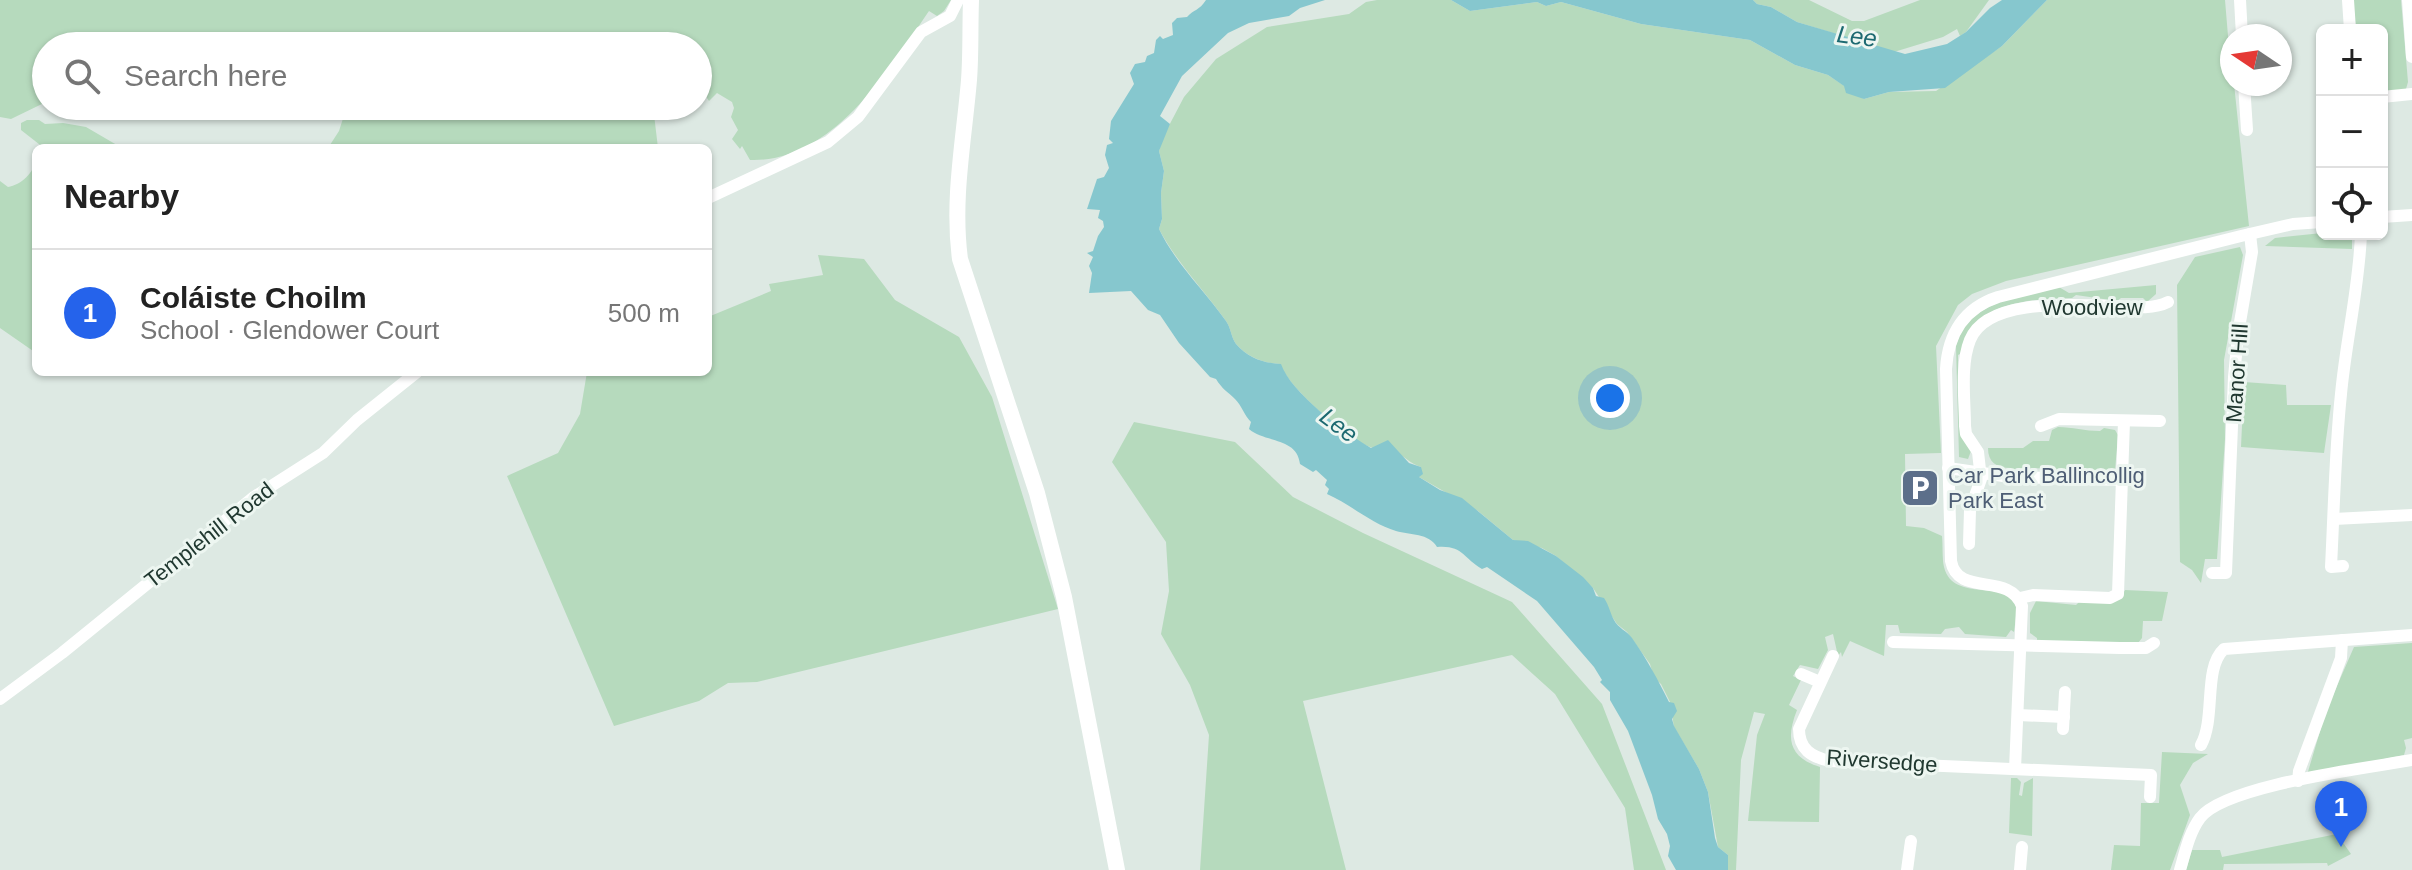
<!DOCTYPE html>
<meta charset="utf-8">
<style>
body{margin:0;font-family:Arial,sans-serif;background:#f2f2f2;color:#222}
.controls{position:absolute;right:24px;top:24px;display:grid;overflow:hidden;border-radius:12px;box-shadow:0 2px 6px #0004}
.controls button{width:72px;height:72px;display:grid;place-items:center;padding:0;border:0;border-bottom:2px solid #e0e0e0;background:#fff;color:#222;font:40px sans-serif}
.compass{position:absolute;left:2220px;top:24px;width:72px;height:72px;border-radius:50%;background:#fff;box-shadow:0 2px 6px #0004;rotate:283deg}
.you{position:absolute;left:1610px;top:398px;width:28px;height:28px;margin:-20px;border:6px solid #fff;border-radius:50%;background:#1a73e8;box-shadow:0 0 0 12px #1a73e833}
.badge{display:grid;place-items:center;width:52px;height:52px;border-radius:50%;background:#2563eb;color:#fff;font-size:26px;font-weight:700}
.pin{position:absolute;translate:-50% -66px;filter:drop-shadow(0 2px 4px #0008)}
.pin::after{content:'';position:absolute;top:42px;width:28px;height:24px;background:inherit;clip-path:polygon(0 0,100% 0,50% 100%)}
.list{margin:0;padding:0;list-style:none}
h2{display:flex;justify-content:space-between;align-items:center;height:104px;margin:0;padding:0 32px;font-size:34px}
h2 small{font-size:26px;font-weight:400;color:#767676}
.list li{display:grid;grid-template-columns:52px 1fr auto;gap:24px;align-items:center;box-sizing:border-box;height:128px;padding:0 32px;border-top:2px solid #e0e0e0}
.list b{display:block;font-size:30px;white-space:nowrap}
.list p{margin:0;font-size:26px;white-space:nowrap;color:#767676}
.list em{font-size:26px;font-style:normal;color:#767676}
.icon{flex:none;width:44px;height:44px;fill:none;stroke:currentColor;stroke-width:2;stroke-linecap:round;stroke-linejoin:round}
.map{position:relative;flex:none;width:2412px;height:870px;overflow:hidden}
.search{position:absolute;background:#fff;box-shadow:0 2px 6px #0004;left:32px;top:32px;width:680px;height:88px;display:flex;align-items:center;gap:20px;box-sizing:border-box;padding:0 28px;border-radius:44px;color:#767676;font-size:30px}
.panel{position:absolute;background:#fff;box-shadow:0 2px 6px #0004;left:32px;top:144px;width:680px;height:232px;border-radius:12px}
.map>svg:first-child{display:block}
.green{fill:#b6dabd}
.water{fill:#86c7ce}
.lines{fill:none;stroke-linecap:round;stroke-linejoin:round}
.street{stroke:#fff;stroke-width:12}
.secondary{stroke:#fff;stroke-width:16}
.labels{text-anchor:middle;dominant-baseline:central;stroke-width:6;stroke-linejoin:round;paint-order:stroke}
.street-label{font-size:22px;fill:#203830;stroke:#edf6f1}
.service-label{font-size:22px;fill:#4e5e75;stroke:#edf6f1;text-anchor:start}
.water-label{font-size:24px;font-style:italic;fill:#1c6971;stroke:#edf6f1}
</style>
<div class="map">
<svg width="2412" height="870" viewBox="0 0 2412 870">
<rect width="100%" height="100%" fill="#dde9e3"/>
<g class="green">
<path d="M0 0H951L944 11 937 16 929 11C889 70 832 163 750 160L742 146 740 149 732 139 738 130 731 117 734 108 732 102 717 93 709 101 698 84V46H46V102L11 119 0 117Z"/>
<path d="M1377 0H1451L1470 11 1537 2 1546 6 1561 2 1641 24 1750 40 1795 65 1828 75 1864 99 1889 92 1936 91 2002 46 2047 0H2225L2232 84H2234L2249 226 2006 281 1972 294 1958 305 1936 346 1941 453 1905 454 1906 526 1924 528 1942 536C1943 546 1942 558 1944 567 1953 604 2009 578 2016 606 2017 614 2015 624 2014 632L2011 630 2006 637 1965 634 1959 627 1945 629 1941 634 1900 633 1898 625H1886L1884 656 1850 641 1842 657 1841 652 1838 656 1833 634 1825 637 1828 650 1818 669 1800 665 1793 676 1801 680 1789 705 1797 710C1786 738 1788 757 1820 767L1819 822 1748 821 1757 735 1765 714 1754 712 1741 760 1736 870H1728V855L1718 847 1708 792 1699 769 1674 727 1670 702 1661 684 1654 678 1650 664 1627 632 1617 624 1593 588 1556 556 1542 548 1513 540 1478 511 1419 477 1421 467C1410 464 1404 455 1394 452 1387 450 1378 450 1370 447 1345 437 1289 388 1280 364 1263 363 1247 357 1236 344 1231 337 1231 328 1226 321 1204 290 1177 263 1159 229L1162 219 1161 193 1164 171 1159 151 1163 137 1184 97 1216 59 1267 27 1349 14 1366 2Z"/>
<path d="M1753 0H1809L1852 21H1864L1920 0H1989L1966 32 1960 36 1957 29 1943 37 1894 52 1797 22 1771 7 1757 4Z"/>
<path d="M2353 0H2401L2408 82 2406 89 2382 93V30H2356Z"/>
<path d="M347 106H653L658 148H328L339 131Z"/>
<path d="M27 120H39L45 124 63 123 86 127 122 148H44L21 130V123Z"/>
<path d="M36 159V353L0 328V181L8 187C21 185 34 173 36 159Z"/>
<path d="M2322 233 2348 234 2352 239V249L2265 246 2275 238Z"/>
<path d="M2240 247 2243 255 2224 360 2225 439 2217 559H2205L2201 583 2192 570 2180 562 2177 285 2195 257Z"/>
<path d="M818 255 864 259 895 300 959 337 992 397 1058 609 757 682 728 683 699 701 614 726 507 476 558 453 580 414 587 372H708V317L771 291 769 284 823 275Z"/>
<path d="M2156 285V294L2147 302 2143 298H2121L2117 301 2076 295 2072 298C2031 299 1969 302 1962 353L1958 355V387L1961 390 1971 451 1968 459 1959 457 1956 346C1968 300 2020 297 2059 287L2069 293Z"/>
<path d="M2244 382 2286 385 2287 405H2331L2324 453 2241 447Z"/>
<path d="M1134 422 1235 442 1293 497 1363 533 1512 602 1602 704 1666 870H1634L1625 808 1555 694 1512 655 1303 701 1346 870H1200L1209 735 1190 685 1161 634 1169 591 1166 542 1112 462Z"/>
<path d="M2058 427C2072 427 2085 431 2100 431L2104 428 2115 430 2118 435 2115 471 2101 474 2097 470H2076L2072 473H2057L2053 469 2031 468 2026 473 2013 472 2011 468C1996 468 1988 462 1988 448H2023L2033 441H2049L2052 430Z"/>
<path d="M2125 590 2168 592 2162 621H2143L2142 638 2138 643 2037 641V638L2030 633V613L2036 601 2076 605 2079 602 2121 597Z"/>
<path d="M2412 643V738L2404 740 2406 748 2404 755 2307 775 2326 711 2354 647Z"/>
<path d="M2162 752 2208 754 2193 763 2180 785 2190 815 2170 870H2111L2114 845 2140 846 2141 803H2159Z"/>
<path d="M2011 778H2017L2021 782 2019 795 2022 796 2024 783 2033 778 2032 836 2009 833Z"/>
<path d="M2337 834 2351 854 2328 866 2327 863 2224 864 2223 870H2186L2192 850H2220L2222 857Z"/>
</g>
<g class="water">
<path d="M1206 0H1325L1300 8 1289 16 1249 23 1228 33 1182 76 1160 116 1170 124 1159 151 1164 171 1161 193 1162 219 1159 229C1176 264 1204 290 1226 321 1231 328 1231 337 1236 344 1248 358 1263 363 1281 364 1291 393 1344 432 1371 448L1388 440 1409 463 1421 467 1423 474 1419 477 1440 490 1462 498 1513 540 1528 541 1556 556 1583 577 1593 588 1596 596 1604 598C1609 605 1610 613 1614 620 1618 628 1627 631 1632 638 1647 659 1658 680 1669 702L1674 703 1677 711 1672 719 1674 726 1699 769 1708 792 1715 838 1718 847 1728 855V870H1676L1668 856 1670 846 1667 834 1658 819 1652 795 1628 731 1610 700V692L1600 682 1602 680 1594 667 1537 601 1487 567 1482 569C1463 558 1463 545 1437 547 1429 533 1410 535 1396 531 1372 524 1350 504 1327 494L1329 489 1325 485 1327 480 1316 470 1313 472 1300 464C1297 437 1265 443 1249 429L1251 422C1244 415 1242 406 1235 399 1228 392 1222 389 1216 379L1210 377 1179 343 1160 315 1148 310 1131 291 1089 293 1092 273 1089 266 1093 257 1087 253 1093 251 1098 236 1104 227 1103 221 1098 218 1100 210 1087 209 1097 179 1104 177 1109 168 1105 155 1107 145 1113 143 1109 139 1111 121 1134 84 1130 73 1135 64 1145 62 1147 56 1154 53 1156 40 1160 36 1163 39 1173 35 1172 23 1177 18 1187 17C1194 9 1199 11 1206 0Z"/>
<path d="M1451 0H1753L1757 4 1771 7 1797 22 1905 54 1947 44 1966 32 1990 8 2002 0H2047L2002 46 1945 88 1889 92 1864 99 1846 93 1844 86 1828 75 1795 65 1750 40 1641 24 1561 2 1546 6 1537 2 1470 11Z"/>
</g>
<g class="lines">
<g class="street">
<path d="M2240 0 2242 36"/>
<path d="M2348 0 2350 30"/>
<path d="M2408 0 2412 57"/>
<path d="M2244 84 2247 130"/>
<path d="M2382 97 2412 94"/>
<path d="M708 198 828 142 858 117 921 32 950 16 958 0"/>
<path d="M2382 217 2412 215"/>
<path d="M2041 426 2059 419 2160 421"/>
<path d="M1948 468 2010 477 2121 480"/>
<path d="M2334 519 2412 515"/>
<path d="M1969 544 1970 510 1981 479 1978 452 1966 434 1965 426C1965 400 1960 365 1970 340 1987 297 2076 305 2113 306 2130 307 2153 310 2168 302"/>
<path d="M2343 566 2331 567C2334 509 2335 451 2341 394 2346 340 2359 288 2361 234"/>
<path d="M2212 573H2226L2234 377 2238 334 2252 252 2250 234"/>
<path d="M2020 598 2033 595 2110 598 2118 594 2124 421"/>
<path d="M1893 642 2120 648H2146L2154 643"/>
<path d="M1833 656 1799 729C1799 749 1811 757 1830 761L2151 775 2150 797"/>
<path d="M1801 674 1820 682"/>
<path d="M0 699 62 653 254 497 323 453 357 420 417 372"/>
<path d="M2018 715 2064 717"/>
<path d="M2063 729 2065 692"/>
<path d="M2201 745C2216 718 2203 668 2224 649L2412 635"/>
<path d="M2015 769 2022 606C2009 571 1958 598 1951 561L1946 369C1948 334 1964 308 1998 297L2241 236 2293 224 2322 222"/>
<path d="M2298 781 2299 771 2341 658 2342 640"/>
<path d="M1907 870 1911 841"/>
<path d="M2020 870 2022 847"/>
<path d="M2180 870C2185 853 2189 833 2200 818 2225 785 2368 768 2412 760"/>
</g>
<path class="secondary" d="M971 0C970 27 971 54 969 80 964 140 952 199 960 259L1037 493 1064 597 1117 870"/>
</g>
<defs>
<symbol id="parking-square" viewBox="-11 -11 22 22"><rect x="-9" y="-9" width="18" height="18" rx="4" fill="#5c6f8a" stroke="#edf6f1"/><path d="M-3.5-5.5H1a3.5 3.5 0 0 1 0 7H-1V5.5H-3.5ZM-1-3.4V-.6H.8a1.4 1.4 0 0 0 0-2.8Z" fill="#fff"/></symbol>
</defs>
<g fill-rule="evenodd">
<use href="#parking-square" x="1898" y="466" width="44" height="44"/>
</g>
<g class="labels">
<g class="street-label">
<text x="2092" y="307">Woodview</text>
<text transform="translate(2237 373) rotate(-86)">Manor Hill</text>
<text transform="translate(209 535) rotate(-38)">Templehill Road</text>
<text transform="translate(1882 761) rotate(4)">Riversedge</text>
</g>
<g class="service-label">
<text x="1948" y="475">Car Park Ballincollig<tspan x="1948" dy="25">Park East</tspan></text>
</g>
<g class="water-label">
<text transform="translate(1857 36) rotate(7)">Lee</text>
<text transform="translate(1339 425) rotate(37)">Lee</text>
</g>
</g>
</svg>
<div class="controls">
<button>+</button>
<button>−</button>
<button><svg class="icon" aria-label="locate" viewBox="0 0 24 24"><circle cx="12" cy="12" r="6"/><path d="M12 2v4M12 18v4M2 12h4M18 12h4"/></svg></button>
</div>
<svg class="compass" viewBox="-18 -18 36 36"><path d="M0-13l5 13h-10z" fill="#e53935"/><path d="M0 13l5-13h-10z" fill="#767676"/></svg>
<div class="you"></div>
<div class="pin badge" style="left:2341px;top:847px">1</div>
<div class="search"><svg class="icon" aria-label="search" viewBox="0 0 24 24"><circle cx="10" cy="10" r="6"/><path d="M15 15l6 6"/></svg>Search here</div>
<section class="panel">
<h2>Nearby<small></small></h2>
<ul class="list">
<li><span class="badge">1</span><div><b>Coláiste Choilm</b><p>School · Glendower Court</p></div><em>500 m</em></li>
</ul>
</section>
</div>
